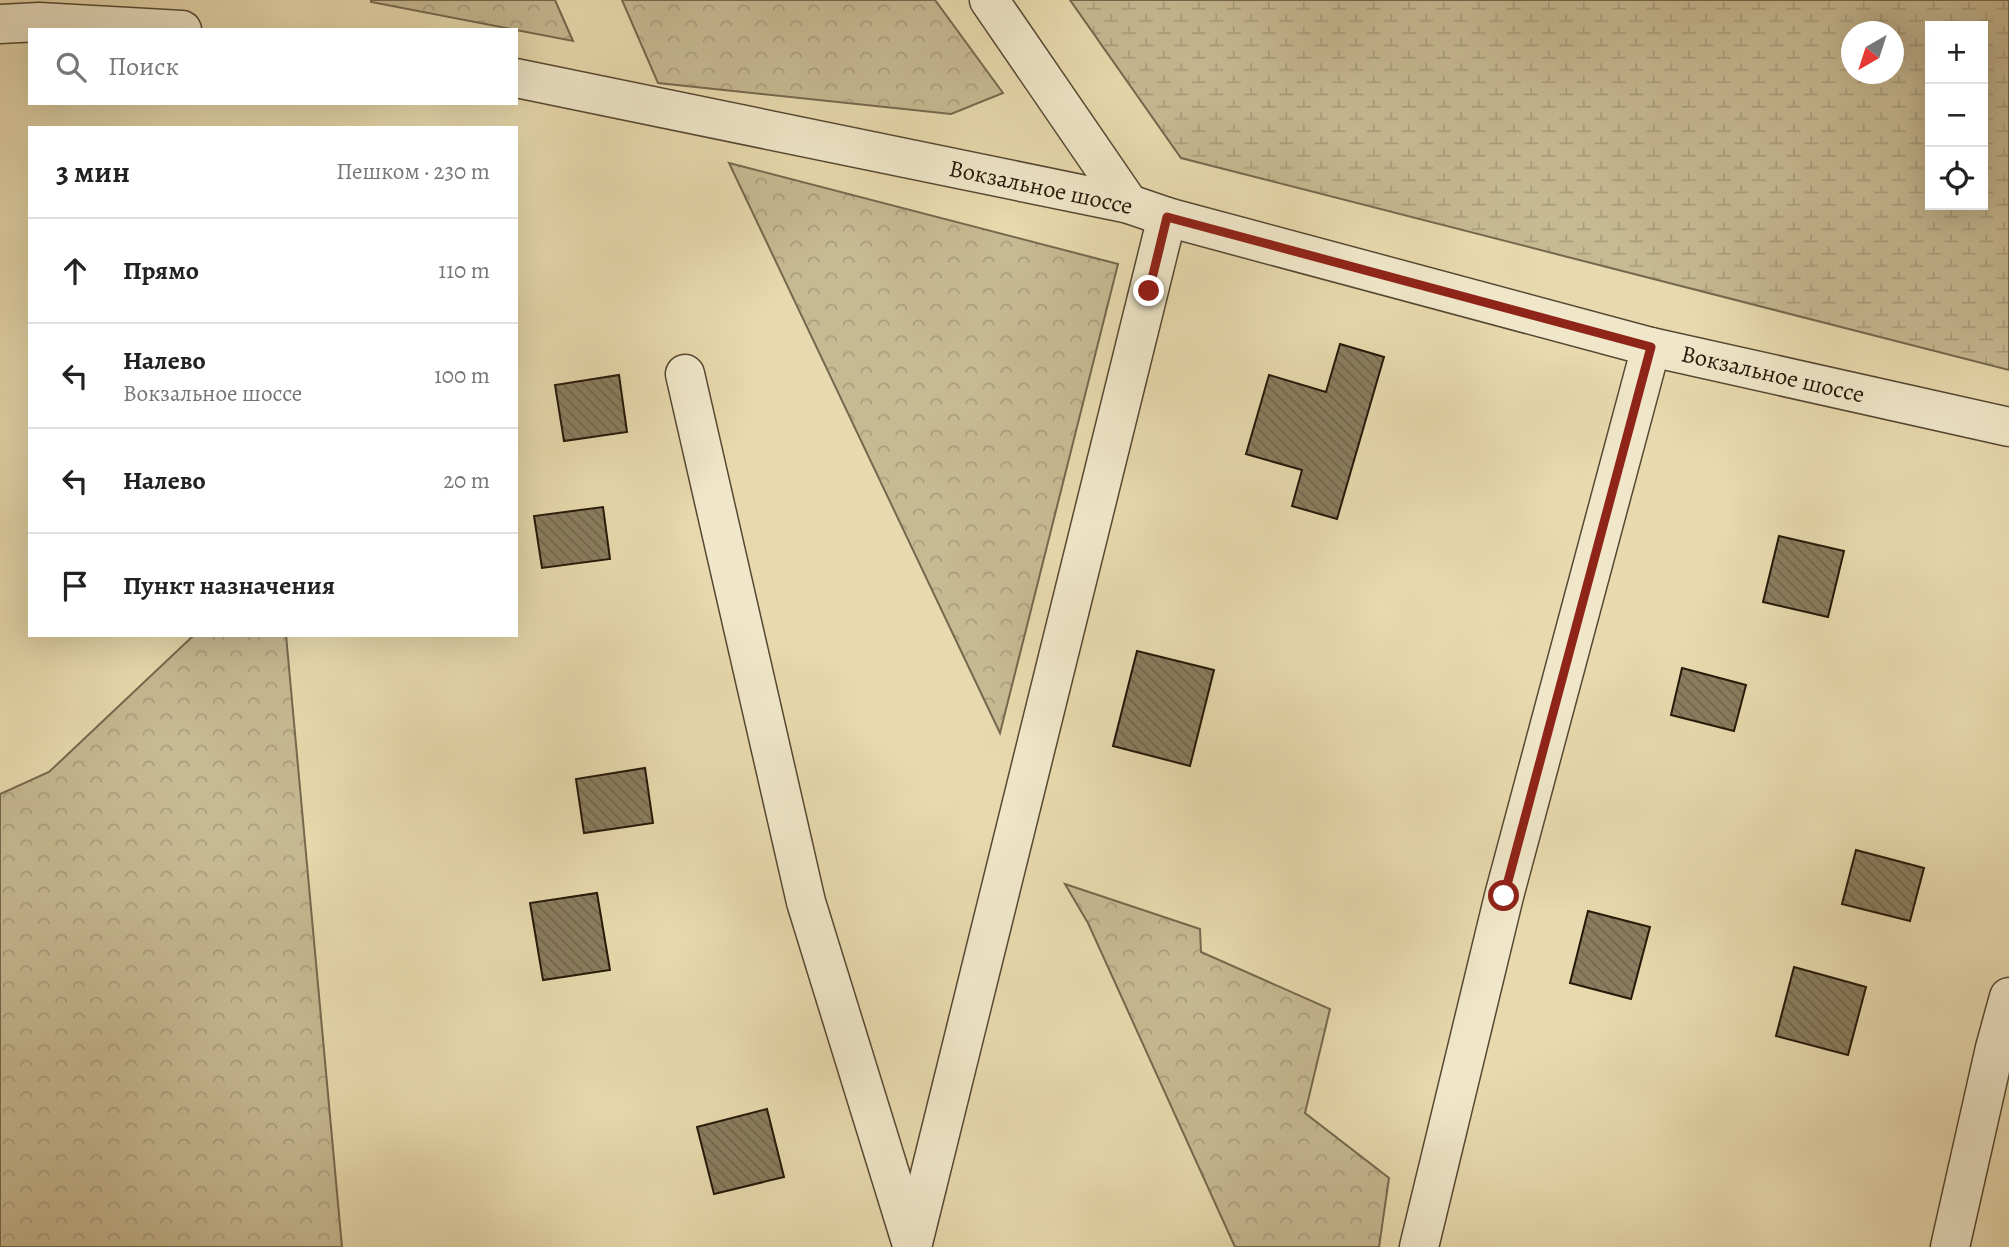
<!DOCTYPE html>
<html lang="ru">
<meta charset="utf-8">
<style>
body{margin:0;font-family:Alegreya,serif;background:#f6f6f6;color:#222}
.controls{position:absolute;right:21px;top:21px;display:grid;overflow:hidden;border-radius:0px;box-shadow:0 7px 28px #0002}
.controls button{width:63px;height:63px;display:grid;place-items:center;padding:0;border:0;border-bottom:2px solid #e0e0e0;background:#fff;color:#222;font:35px sans-serif}
.compass{position:absolute;left:1841px;top:21px;width:63px;height:63px;border-radius:50%;background:#fff;box-shadow:0 7px 28px #0002;rotate:219deg}
.stop{position:absolute;width:21px;height:21px;margin:-16px;border:5px solid #8f2418;border-radius:50%;background:#fff}
.stop.end{background:#8f2418;border-color:#fff;box-shadow:0 2px 7px #0008}
.list{margin:0;padding:0;list-style:none}
h2{display:flex;justify-content:space-between;align-items:center;height:91px;margin:0;padding:0 28px;font-size:30px}
h2 small{font-size:23px;font-weight:400;color:#767676}
.list li{display:grid;grid-template-columns:46px 1fr auto;gap:21px;align-items:center;box-sizing:border-box;height:105px;padding:0 28px;border-top:2px solid #e0e0e0}
.list b{display:block;font-size:26px;white-space:nowrap}
.list p{margin:0;font-size:23px;white-space:nowrap;color:#767676}
.list em{font-size:23px;font-style:normal;color:#767676}
.icon{flex:none;width:38px;height:38px;fill:none;stroke:currentColor;stroke-width:2;stroke-linecap:round;stroke-linejoin:round}
.map{position:relative;flex:none;width:2009px;height:1247px;overflow:hidden}
.search{position:absolute;background:#fff;box-shadow:0 7px 28px #0002;left:28px;top:28px;width:490px;height:77px;display:flex;align-items:center;gap:18px;box-sizing:border-box;padding:0 24px;border-radius:0px;color:#767676;font-size:26px}
.panel{position:absolute;background:#fff;box-shadow:0 7px 28px #0002;left:28px;top:126px;width:490px;height:511px;border-radius:0px}
.map>svg:first-child{display:block}
.forest{fill:url(#forest-crowns);stroke:#76684e;stroke-width:2}
.wetland{fill:url(#wetland-marsh);stroke:#76684e;stroke-width:2;fill-rule:evenodd}
.building{fill:url(#building-back-hatch);stroke:#251809;stroke-width:2}
.lines{fill:none;stroke-linecap:round;stroke-linejoin:round}
.minor-casing{stroke:#564832;stroke-width:41}
.minor{stroke:#f0e7ca;stroke-width:38}
.route{stroke:#8f2418;stroke-width:9}
.labels{text-anchor:middle;dominant-baseline:central;stroke-width:5;stroke-linejoin:round;paint-order:stroke}
.street-label{font-size:24px;fill:#251809;stroke:#f0e7ca}
</style>
<div class="map">
<svg width="2009" height="1247" viewBox="0 0 2009 1247">
<defs>
<pattern id="forest-crowns" width="20" height="18" patternUnits="userSpaceOnUse" patternTransform="scale(1.75)"><rect width="20" height="18" fill="#c7b992"/><path d="M2 6a3 3 0 1 1 6 0M12 15a3 3 0 1 1 6 0" fill="none" stroke="#ab9e7d"/></pattern>
<pattern id="wetland-marsh" width="20" height="14" patternUnits="userSpaceOnUse" patternTransform="scale(1.75)"><rect width="20" height="14" fill="#c7b992"/><path d="M1 5h8M5 5V1M11 12h8M15 12V8" fill="none" stroke="#ab9e7d"/></pattern>
<pattern id="building-back-hatch" width="6" height="6" patternUnits="userSpaceOnUse" patternTransform="scale(1.75)"><rect width="6" height="6" fill="#8a7d5f"/><path d="M-1 5l2 2M0 0l6 6M5-1l2 2" fill="none" stroke="#71654d"/></pattern>
</defs>
<rect width="100%" height="100%" fill="#e8daae"/>
<filter id="stains"><feTurbulence type="fractalNoise" baseFrequency=".00286" numOctaves="4"/><feColorMatrix values="0 0 0 0 .2 0 0 0 0 .09 0 0 0 0 .02 0 0 0 .5 -.17"/></filter>
<radialGradient id="worn" r=".72"><stop offset=".6" stop-color="#630" stop-opacity="0"/><stop offset="1" stop-color="#630" stop-opacity=".3"/></radialGradient>
<g class="forest">
<path d="M371 0H555L573 41 371 2Z"/>
<path d="M622 0H935L1003 93 951 114 658 83Z"/>
<path d="M729 163 1118 264 1000 733Z"/>
<path d="M194 635H286L342 1247H0V794L49 772Z"/>
<path d="M1065 884 1200 929 1201 952 1330 1009 1305 1113 1389 1178 1379 1247H1235L1088 923Z"/>
</g>
<path class="wetland" d="M1070 0H2009V370L1181 158ZM1930 26H1983V205H1930ZM1852 32H1894V74H1852Z"/>
<g class="building">
<path d="M1340 344 1384 357 1337 519 1292 506 1302 470 1246 454 1269 375 1326 392Z"/>
<path d="M619 375 627 432 564 441 555 385Z"/>
<path d="M603 507 610 559 542 568 534 516Z"/>
<path d="M1779 536 1844 551 1828 617 1763 602Z"/>
<path d="M1137 651 1214 670 1190 766 1113 746Z"/>
<path d="M1682 668 1746 685 1734 731 1671 715Z"/>
<path d="M645 768 653 823 584 833 576 779Z"/>
<path d="M1856 850 1924 868 1910 921 1842 904Z"/>
<path d="M597 893 610 970 543 980 530 903Z"/>
<path d="M1588 911 1650 927 1631 999 1570 983Z"/>
<path d="M1794 967 1866 987 1848 1055 1776 1036Z"/>
<path d="M767 1109 784 1177 714 1194 697 1127Z"/>
</g>
<g class="lines">
<defs>
<g id="minor">
<path d="M989 0 1129 204"/>
<path d="M0 24 39 22 182 30"/>
<path d="M516 78 1129 204 1167 217 1651 347 2009 427"/>
<path d="M685 374 806 902 912 1245"/>
<path d="M912 1247 1167 217"/>
<path d="M1419 1247 1504 896 1651 347"/>
<path d="M1950 1247 1995 1048 2009 997"/>
</g>
</defs>
<use href="#minor" class="minor-casing"/>
<use href="#minor" class="minor"/>
</g>
<g class="lines">
<path class="route" d="M1149 291 1167 217 1651 347 1504 896"/>
</g>
<g class="labels">
<g class="street-label">
<text transform="translate(1041 187) rotate(12)">Вокзальное шоссе</text>
<text transform="translate(1773 374) rotate(13)">Вокзальное шоссе</text>
</g>
</g>
<rect width="100%" height="100%" filter="url(#stains)"/>
<rect width="100%" height="100%" fill="url(#worn)"/>
</svg>
<div class="controls">
<button>+</button>
<button>−</button>
<button><svg class="icon" aria-label="locate" viewBox="0 0 24 24"><circle cx="12" cy="12" r="6"/><path d="M12 2v4M12 18v4M2 12h4M18 12h4"/></svg></button>
</div>
<svg class="compass" viewBox="-18 -18 36 36"><path d="M0-13l5 13h-10z" fill="#e53935"/><path d="M0 13l5-13h-10z" fill="#767676"/></svg>
<div class="stop" style="left:1504px;top:896px"></div>
<div class="stop end" style="left:1149px;top:291px"></div>
<div class="search"><svg class="icon" aria-label="search" viewBox="0 0 24 24"><circle cx="10" cy="10" r="6"/><path d="M15 15l6 6"/></svg>Поиск</div>
<section class="panel">
<h2>3 мин<small>Пешком · 230 m</small></h2>
<ul class="list">
<li><svg class="icon" aria-label="ahead" viewBox="0 0 24 24"><path d="M12 20V5M6 11l6-6 6 6"/></svg><div><b>Прямо</b></div><em>110 m</em></li>
<li><svg class="icon" aria-label="left" viewBox="0 0 24 24"><path d="M17 20v-9H6M10 6l-5 5 5 5"/></svg><div><b>Налево</b><p>Вокзальное шоссе</p></div><em>100 m</em></li>
<li><svg class="icon" aria-label="left" viewBox="0 0 24 24"><path d="M17 20v-9H6M10 6l-5 5 5 5"/></svg><div><b>Налево</b></div><em>20 m</em></li>
<li><svg class="icon" aria-label="arrive" viewBox="0 0 24 24"><path d="M6 21V4h12l-3 4 3 4H6"/></svg><div><b>Пункт назначения</b></div></li>
</ul>
</section>
</div>
